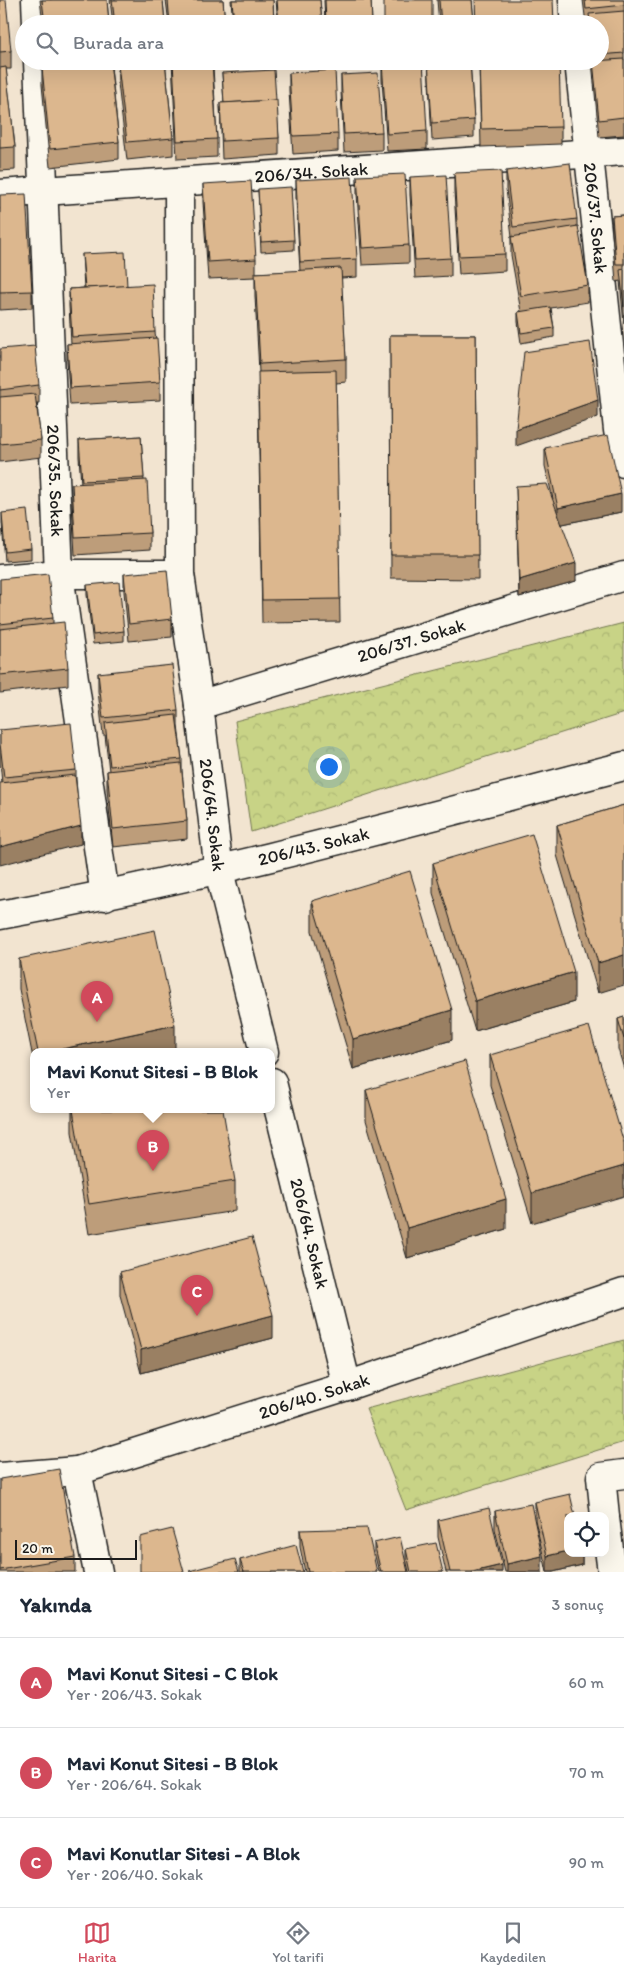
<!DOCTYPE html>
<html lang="tr">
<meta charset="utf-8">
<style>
body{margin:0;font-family:Itim,sans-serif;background:#f6f6f7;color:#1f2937}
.controls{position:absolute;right:15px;bottom:15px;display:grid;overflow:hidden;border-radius:10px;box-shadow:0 5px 20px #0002}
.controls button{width:45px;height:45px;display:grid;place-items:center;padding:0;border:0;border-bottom:1px solid #e0e1e3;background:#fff;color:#1f2937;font:25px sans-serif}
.scale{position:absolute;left:15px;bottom:12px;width:122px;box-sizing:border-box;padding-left:5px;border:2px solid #1c1c1c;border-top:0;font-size:14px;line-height:18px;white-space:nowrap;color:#1c1c1c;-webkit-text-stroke:4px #fbf7ec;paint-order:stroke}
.you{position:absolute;left:328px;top:766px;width:18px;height:18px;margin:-12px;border:4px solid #fff;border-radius:50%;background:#1a73e8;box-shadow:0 0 0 8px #1a73e833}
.badge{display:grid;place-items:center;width:32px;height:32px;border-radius:50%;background:#d1495b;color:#fff;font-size:16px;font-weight:700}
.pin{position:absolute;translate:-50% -41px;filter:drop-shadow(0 1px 2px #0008)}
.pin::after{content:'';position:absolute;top:26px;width:18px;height:15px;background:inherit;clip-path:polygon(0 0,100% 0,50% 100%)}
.popup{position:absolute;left:30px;top:1048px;width:245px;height:65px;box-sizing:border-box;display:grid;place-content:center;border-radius:10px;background:#fff;filter:drop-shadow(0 1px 4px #0005);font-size:16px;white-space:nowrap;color:#747a83}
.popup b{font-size:19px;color:#1f2937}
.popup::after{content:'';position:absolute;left:50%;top:100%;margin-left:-10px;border:10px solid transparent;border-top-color:#fff}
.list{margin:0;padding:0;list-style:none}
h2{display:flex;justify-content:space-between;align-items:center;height:65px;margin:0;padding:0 20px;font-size:21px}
h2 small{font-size:16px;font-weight:400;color:#747a83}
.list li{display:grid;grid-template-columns:32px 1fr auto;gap:15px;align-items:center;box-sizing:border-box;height:90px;padding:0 20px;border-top:1px solid #e0e1e3}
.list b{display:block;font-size:19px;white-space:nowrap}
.list p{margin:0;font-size:16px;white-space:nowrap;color:#747a83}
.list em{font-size:16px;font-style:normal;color:#747a83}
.icon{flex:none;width:28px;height:28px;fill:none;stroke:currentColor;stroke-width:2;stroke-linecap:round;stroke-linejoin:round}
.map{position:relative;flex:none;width:624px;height:1572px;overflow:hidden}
.search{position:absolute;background:#fff;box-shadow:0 5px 20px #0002;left:15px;right:15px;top:15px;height:55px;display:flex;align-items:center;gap:12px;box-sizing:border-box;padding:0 18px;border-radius:28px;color:#747a83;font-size:19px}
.sheet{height:335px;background:#fff}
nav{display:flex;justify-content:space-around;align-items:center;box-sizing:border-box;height:70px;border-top:1px solid #e0e1e3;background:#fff;font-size:14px;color:#747a83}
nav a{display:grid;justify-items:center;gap:2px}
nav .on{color:#d1495b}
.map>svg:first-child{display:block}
.forest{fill:url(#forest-crowns);stroke:#727851}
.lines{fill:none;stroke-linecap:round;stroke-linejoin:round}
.street-casing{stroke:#1c1c1c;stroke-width:31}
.secondary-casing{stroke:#1c1c1c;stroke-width:31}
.street{stroke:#fbf7ec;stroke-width:28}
.secondary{stroke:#fbf7ec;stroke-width:28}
.wall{fill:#bd9d7a;stroke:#1c1c1c}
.shaded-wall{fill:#9a8063;stroke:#1c1c1c}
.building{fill:#dcb78e;stroke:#1c1c1c}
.labels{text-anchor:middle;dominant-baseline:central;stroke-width:4;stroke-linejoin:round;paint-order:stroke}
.street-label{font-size:18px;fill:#1c1c1c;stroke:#fbf7ec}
</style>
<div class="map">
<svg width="624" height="1572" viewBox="0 0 624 1572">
<defs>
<pattern id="forest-crowns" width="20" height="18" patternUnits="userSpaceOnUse" patternTransform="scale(1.25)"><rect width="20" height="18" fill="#c8d386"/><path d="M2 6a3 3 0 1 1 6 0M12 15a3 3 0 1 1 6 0" fill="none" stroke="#abb573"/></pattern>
</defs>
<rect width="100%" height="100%" fill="#f2e4d0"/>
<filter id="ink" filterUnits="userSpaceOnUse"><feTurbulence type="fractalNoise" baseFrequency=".02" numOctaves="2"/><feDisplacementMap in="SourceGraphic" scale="10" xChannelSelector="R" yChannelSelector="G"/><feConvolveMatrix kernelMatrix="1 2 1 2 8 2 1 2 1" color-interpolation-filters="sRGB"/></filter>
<g filter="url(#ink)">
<g class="forest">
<path d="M624 623V713L251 832 235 721Z"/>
<path d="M624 1340V1442L406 1510 366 1409Z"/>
</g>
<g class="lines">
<defs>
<g id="street">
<path d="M36 0 37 24"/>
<path d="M573 0 575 24"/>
<path id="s1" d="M38 61 59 574 105 896"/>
<path id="s2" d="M579 61 618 430 624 463"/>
<path id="s3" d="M179 182 180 574 199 705 219 871 264 1052"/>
<path id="s4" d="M0 194 624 151"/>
<path d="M0 579 59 574H166"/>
<path id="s5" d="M199 705 624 576"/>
<path id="s6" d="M0 915C211 877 417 820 624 766"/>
<path id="s7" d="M272 1082 347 1386"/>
<path d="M77 1471 98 1572"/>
<path d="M605 1516 601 1477 624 1474"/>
<path d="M605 1518 612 1572"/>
</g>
<g id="secondary">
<path id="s8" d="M0 1477 77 1471 347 1386 624 1292"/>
</g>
</defs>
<use href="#street" class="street-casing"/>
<use href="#secondary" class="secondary-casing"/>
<use href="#street" class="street"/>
<use href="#secondary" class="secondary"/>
</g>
<g class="wall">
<path d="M0 0 11 51V69H6L15 147V170L0 171Z"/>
<path d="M40 0H107L109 24H43Z"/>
<path d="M110 0H163L165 24H113Z"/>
<path d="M166 0H223L225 24H169Z"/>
<path d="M231 0H273L274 24H233Z"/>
<path d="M276 0H320L322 24H278Z"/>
<path d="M324 0H371L372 24H325Z"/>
<path d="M437 0H472L474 24H439Z"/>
<path d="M583 0H624V135L599 137 592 61H600V24H586Z"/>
<path d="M47 61H112V67H111L119 142V159L50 167 42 85V68L48 67Z"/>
<path d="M117 61H165L173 138V155L127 160 118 83V65L149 62 117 65Z"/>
<path d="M172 61H228V66L213 67 217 139V157L177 159Z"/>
<path d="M428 61H470L474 120V137L432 140Z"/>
<path d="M479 61 561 127V144L481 147Z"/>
<path d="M382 63 427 131V149L387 151 382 80Z"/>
<path d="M222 73 276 100 279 138V155L222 159 220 103H224Z"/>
<path d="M289 73 338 134V151L293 154 289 91Z"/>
<path d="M341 75 382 132V150L344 152 341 92Z"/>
<path d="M506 171 577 219V226L588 285V302L551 308 554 328V337L521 343 518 322V312H521L511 255V237H512L506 189Z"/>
<path d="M454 173 505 254V271L459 274 454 191Z"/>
<path d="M357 176 409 245V263L362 265 357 194Z"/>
<path d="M410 177 451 258V276L415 278 410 195Z"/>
<path d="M296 180 357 259V277L341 278 346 359V382L336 383 340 622 262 623 258 395 259 372 255 296V277L208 279 203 202V184L256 259V273L300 271 296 198Z"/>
<path d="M258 189 294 240V250L261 252Z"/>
<path d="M0 195 32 291V308L0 310Z"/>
<path d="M624 215V324L620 281 616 282 612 233V216Z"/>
<path d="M82 254 127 286 155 332 160 382V400L70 405 67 361V344H71L69 306V289L84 288Z"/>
<path d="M390 335H476L478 579 391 578Z"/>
<path d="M0 349 39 385V403H36L41 440V457L0 462Z"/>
<path d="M141 436 144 480 150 533V550L75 555 72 502V484H81L79 457V440Z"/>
<path d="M545 448 621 512 562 524 576 581 519 597 516 486 553 499 545 466Z"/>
<path d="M2 513 31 549V559L5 561 2 523Z"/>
<path d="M124 574 172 619V637L129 641 124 592Z"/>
<path d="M0 579 53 618V623L68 668V685L0 693Z"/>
<path d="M87 585 124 631V641L93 644 87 595Z"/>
<path d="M98 673 178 710V726L182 759V771L187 821V839L113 847 107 789V771H109L105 735H103L98 691Z"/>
<path d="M0 730 76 770V779L81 844 2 783 0 762Z"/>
<path d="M624 805 598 993 557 855V825Z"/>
<path d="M433 863 574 1002 475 1031 433 893Z"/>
<path d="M312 901 452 1040 353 1069 312 931Z"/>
<path d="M19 959 175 1052H34V1063L19 989Z"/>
<path d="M624 1017V1069L618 1049V1019Z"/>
<path d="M490 1055 624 1143 532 1223 490 1085Z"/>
<path d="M366 1090 506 1229 407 1258 366 1120Z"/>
<path d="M72 1110 235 1181V1211L89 1234 72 1132Z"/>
<path d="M120 1272 273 1338 141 1373 120 1295Z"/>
<path d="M0 1479 75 1557V1572H0Z"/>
<path d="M535 1502 582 1553V1565L553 1572H547L535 1520Z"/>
<path d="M495 1511 542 1572H505L495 1529Z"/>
<path d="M438 1520 502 1572H446L438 1537Z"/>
<path d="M300 1530 377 1572H305L300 1547Z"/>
<path d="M374 1543 408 1572H379L374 1552Z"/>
<path d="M406 1549 443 1572H409L406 1559Z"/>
<path d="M240 1560 303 1572H240Z"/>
</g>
<g class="shaded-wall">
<path d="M598 400V417L516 446V429Z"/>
<path d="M621 494V512L558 525V508Z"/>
<path d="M576 563V581L519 597V580Z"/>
<path d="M81 826V844L0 865V847Z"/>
<path d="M624 955V985L598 993V963Z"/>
<path d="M574 972V1002L475 1031V1001Z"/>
<path d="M452 1010V1040L353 1069V1039Z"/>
<path d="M175 1025V1052H48Z"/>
<path d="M624 1166V1196L532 1223V1193Z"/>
<path d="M506 1199V1229L407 1258V1228Z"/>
<path d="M273 1315V1338L141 1373V1350Z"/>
<path d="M568 1551V1553H582V1565L553 1572H547V1556Z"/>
<path d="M542 1556V1572H507V1564Z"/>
<path d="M502 1565V1572H472Z"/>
</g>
<g class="building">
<path d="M0 0H6L11 51 0 52Z"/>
<path d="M42 0H107L109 24H45Z"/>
<path d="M112 0H163L165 24H115Z"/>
<path d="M168 0H223L225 24H170Z"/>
<path d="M232 0H273L274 24H234Z"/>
<path d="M277 0H320L322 24H279Z"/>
<path d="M325 0H371L372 24H326Z"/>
<rect x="384" y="0" width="48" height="24"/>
<path d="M439 0H472L474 22 458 24H441Z"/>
<path d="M475 0H553L554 24H476Z"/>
<path d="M585 0H624V5L586 9Z"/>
<path d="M624 11V53L600 55V24H590L589 14Z"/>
<path d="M624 59V117L599 120 593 61Z"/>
<path d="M101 61H110L119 142 50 149 42 68Z"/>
<path d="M153 61H165L173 138 127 142 118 65Z"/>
<path d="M173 61H212L217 139 177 141Z"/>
<path d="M404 61H423L427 131 387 134 382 63Z"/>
<path d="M428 61H470L474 120 432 123Z"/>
<path d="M479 61H559L561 127 481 129Z"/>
<path d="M6 67 15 147 0 148V68Z"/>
<path d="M274 70 276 100 224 103 222 73Z"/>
<path d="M335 70 338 134 293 136 289 73Z"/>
<path d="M378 73 382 132 344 134 341 75Z"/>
<path d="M277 100 279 138 222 141 220 103Z"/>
<path d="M570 163 577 219 513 227 506 171Z"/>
<path d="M501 171 505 254 459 256 454 173Z"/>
<path d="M405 174 409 245 362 248 357 176Z"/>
<path d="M446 175 451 258 415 260 410 177Z"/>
<path d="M352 177 357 259 300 262 296 180Z"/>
<path d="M251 181 256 259 208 262 203 184Z"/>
<path d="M291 187 294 240 261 242 258 189Z"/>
<path d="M26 194 32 291 0 292V195Z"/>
<path d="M624 215V264H616L612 216Z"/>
<path d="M578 226 588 285 521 296 511 237Z"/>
<path d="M125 252 127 286 85 288 82 254Z"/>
<path d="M341 268 346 359 260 364 255 273Z"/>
<path d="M624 269V307L620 270Z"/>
<path d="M153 284 155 332 72 337 69 289Z"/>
<path d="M550 307 554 328 521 333 518 312Z"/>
<path d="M390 335H476L478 555H391Z"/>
<path d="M157 338 160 382 70 388 67 344Z"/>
<path d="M590 342 598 400 516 429 524 352Z"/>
<path d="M35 346 39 385 0 390V349Z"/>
<path d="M336 370 340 599 262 600 258 372Z"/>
<path d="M35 394 41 440 0 444V397Z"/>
<path d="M608 435 621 494 558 508 545 448Z"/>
<path d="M141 436 144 478 82 481 79 440Z"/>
<path d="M147 480 150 533 75 537 72 484Z"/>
<path d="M547 484 576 563 519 580 516 486Z"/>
<path d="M27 510 31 549 5 552 2 513Z"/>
<path d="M167 570 172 619 129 624 124 574Z"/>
<path d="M48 574 53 618 0 624V579Z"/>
<path d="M119 582 124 631 93 635 87 585Z"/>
<path d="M64 622 68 668 0 675V629Z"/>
<path d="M172 665 178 710 103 718 98 673Z"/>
<path d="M176 715 182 759 110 766 105 723Z"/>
<path d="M71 723 76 770 4 777 0 744V730Z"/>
<path d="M181 763 187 821 113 829 107 771Z"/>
<path d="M75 775 81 826 0 847V783Z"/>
<path d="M624 805V955L598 963 557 825Z"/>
<path d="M532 834 574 972 475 1001 433 863Z"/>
<path d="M410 871 452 1010 353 1039 312 901Z"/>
<path d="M155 930 175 1025 48 1052H38L19 959Z"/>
<path d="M624 1017V1039L618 1019Z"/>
<path d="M589 1026 624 1143V1166L532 1193 490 1055Z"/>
<path d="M465 1061 506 1199 407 1228 366 1090Z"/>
<path d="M73 1110H223L235 1181 89 1204Z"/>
<path d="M252 1237 273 1315 141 1350 120 1272Z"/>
<path d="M59 1469 75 1557 0 1570V1479Z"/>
<path d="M570 1494 575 1516H568V1551L547 1556 535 1502Z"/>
<path d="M531 1504 542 1556 507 1564 495 1511Z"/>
<path d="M489 1508 502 1565 472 1572H450L438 1520Z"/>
<path d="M367 1528 377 1572H308L300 1530Z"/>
<path d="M172 1529 184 1572H140V1537Z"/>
<path d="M400 1537 408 1572H381L374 1543Z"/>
<path d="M436 1543 443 1572H411L406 1549Z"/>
<path d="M296 1545 303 1572H244L240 1560Z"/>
<path d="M235 1559 239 1572H190L189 1571Z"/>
</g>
</g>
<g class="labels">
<g class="street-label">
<text stroke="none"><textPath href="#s4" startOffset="312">206/34. Sokak</textPath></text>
<text stroke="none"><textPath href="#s2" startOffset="158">206/37. Sokak</textPath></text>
<text stroke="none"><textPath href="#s1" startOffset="420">206/35. Sokak</textPath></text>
<text stroke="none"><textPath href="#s5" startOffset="222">206/37. Sokak</textPath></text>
<text stroke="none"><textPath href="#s3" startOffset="635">206/64. Sokak</textPath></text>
<text stroke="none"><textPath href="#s6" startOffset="321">206/43. Sokak</textPath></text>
<text stroke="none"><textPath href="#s7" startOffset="156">206/64. Sokak</textPath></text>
<text stroke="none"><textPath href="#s8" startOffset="326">206/40. Sokak</textPath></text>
</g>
</g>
</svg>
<div class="controls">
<button><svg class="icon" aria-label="locate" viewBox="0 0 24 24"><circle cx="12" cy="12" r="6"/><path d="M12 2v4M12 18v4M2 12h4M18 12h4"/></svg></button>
</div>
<div class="scale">20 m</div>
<div class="you"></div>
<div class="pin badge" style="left:97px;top:1022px">A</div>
<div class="pin badge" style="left:153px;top:1171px">B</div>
<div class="popup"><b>Mavi Konut Sitesi - B Blok</b>Yer</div>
<div class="pin badge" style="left:197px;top:1316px">C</div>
<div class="search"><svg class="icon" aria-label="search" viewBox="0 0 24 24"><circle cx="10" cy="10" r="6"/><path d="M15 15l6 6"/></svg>Burada ara</div>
</div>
<section class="sheet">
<h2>Yakında<small>3 sonuç</small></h2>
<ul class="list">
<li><span class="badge">A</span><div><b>Mavi Konut Sitesi - C Blok</b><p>Yer · 206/43. Sokak</p></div><em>60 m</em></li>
<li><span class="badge">B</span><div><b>Mavi Konut Sitesi - B Blok</b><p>Yer · 206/64. Sokak</p></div><em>70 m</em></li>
<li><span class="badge">C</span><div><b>Mavi Konutlar Sitesi - A Blok</b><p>Yer · 206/40. Sokak</p></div><em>90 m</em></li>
</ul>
</section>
<nav>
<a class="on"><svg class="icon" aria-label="map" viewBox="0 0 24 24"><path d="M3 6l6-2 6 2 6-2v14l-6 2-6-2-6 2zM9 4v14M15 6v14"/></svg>Harita</a>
<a><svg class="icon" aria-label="directions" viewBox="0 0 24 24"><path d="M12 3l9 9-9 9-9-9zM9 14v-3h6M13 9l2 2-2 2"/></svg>Yol tarifi</a>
<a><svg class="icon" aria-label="saved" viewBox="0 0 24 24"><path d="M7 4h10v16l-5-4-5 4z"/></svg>Kaydedilen</a>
</nav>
